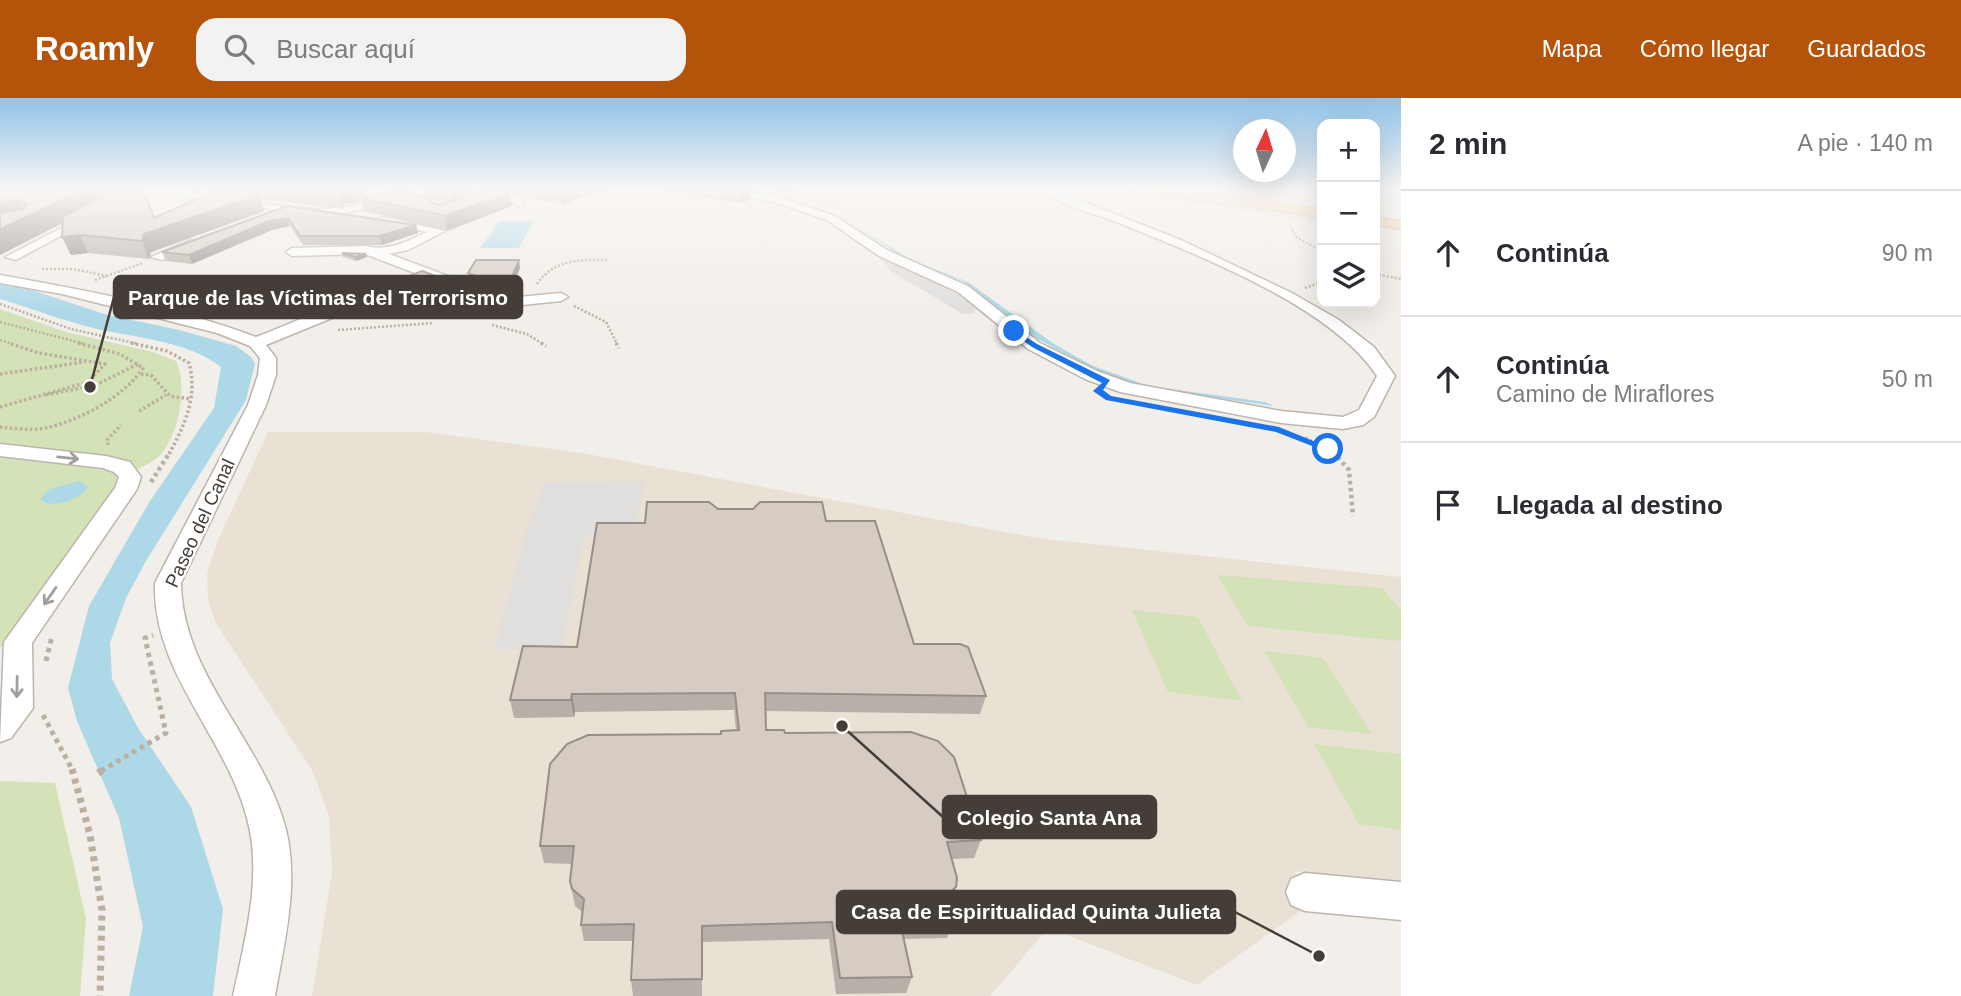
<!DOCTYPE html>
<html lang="es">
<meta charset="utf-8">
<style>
body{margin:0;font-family:Arial,sans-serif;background:#f2f2f3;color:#2b2b33}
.controls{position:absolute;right:21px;top:21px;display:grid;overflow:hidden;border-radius:14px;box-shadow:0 7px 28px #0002}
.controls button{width:63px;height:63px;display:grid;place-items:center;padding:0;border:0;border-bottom:2px solid #e1e1e2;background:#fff;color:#2b2b33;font:35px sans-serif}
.compass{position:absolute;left:1233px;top:21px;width:63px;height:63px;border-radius:50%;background:#fff;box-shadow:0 7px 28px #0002;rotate:4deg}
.stop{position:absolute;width:21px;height:21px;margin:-16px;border:5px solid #1a73e8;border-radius:50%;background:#fff}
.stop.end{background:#1a73e8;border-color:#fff;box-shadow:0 2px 7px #0008}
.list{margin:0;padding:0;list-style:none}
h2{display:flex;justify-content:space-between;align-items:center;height:91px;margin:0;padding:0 28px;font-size:30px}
h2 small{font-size:23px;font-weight:400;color:#7c7c81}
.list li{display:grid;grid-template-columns:46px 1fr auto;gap:21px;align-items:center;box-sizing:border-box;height:126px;padding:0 28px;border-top:2px solid #e1e1e2}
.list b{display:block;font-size:26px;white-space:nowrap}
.list p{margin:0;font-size:23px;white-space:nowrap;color:#7c7c81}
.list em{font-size:23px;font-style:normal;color:#7c7c81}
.icon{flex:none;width:38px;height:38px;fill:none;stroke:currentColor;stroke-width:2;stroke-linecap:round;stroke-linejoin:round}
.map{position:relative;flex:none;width:1401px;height:898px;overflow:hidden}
header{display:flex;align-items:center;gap:42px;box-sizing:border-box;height:98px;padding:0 35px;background:#b45309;color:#fff}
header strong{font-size:33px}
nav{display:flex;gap:38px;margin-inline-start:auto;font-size:24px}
.search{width:490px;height:63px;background:#f2f2f3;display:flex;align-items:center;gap:18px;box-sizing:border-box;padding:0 24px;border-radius:21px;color:#7c7c81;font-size:26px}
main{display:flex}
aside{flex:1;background:#fff}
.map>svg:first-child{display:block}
.industrial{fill:#e2deda}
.education{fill:#eae1d5}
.green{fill:#d4e2b7}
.parking{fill:#e1dfdd}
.water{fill:#add8e8}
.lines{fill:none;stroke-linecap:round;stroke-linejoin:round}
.minor-casing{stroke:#bdb5ad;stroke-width:3}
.major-casing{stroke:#d6ab74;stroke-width:2}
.path-far5{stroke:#bdafa0;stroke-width:2;stroke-dasharray:2 2;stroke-linecap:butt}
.path-far4{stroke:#bdafa0;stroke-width:2.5;stroke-dasharray:2 2;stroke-linecap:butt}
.path-far3{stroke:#bdafa0;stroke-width:3.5;stroke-dasharray:2.5 2.5;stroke-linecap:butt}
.path-far2{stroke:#bdafa0;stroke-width:4.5;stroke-dasharray:3.5 3.5;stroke-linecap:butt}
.path-far1{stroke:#bdafa0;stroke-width:5;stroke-dasharray:4.5 4.5;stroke-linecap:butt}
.path{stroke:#bdafa0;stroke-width:7;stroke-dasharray:5 5;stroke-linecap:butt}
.minor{fill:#fff;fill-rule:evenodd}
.major{fill:#f3d1a2;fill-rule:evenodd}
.wall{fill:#b8afa8;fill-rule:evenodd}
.shaded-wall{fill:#968f88}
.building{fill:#d6ccc3;stroke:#968f88;stroke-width:2}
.oneway{stroke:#a29e9c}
.route{fill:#1a73e8}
.labels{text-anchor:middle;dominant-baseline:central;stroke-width:5;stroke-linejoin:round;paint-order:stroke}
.street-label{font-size:19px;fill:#453e38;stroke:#fff}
.leader{fill:none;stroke:#453e38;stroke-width:2.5}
.callout-dot{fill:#453e38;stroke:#fff;stroke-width:2.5}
.callout{fill:#453e38;stroke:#453e38;stroke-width:2.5}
.callout-label{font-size:21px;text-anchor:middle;font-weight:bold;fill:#fff}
</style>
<header>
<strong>Roamly</strong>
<div class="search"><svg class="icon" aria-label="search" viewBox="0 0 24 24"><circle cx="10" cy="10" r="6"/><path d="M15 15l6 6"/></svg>Buscar aquí</div>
<nav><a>Mapa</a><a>Cómo llegar</a><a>Guardados</a></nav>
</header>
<main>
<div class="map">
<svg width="1401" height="898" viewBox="0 0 1401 898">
<rect width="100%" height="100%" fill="#f2eee9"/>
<path class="industrial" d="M1115 92H1134L1322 120V125Z"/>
<g class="education">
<path d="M731 92H880L836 107Z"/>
<path d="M268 334H425L582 355 1037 440 1401 479V784L1294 773 1313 804 1197 887 1048 830 990 898H312L332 774 329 718 313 674 216 525 208 501 207 476 219 440Z"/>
</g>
<g class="green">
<path d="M0 211 66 234 153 254 176 263C188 288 179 334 162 355 156 363 146 367 138 371L131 364 118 361 0 349Z"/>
<path d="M0 352 127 373 18 544 0 549Z"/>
<path d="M1217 477 1382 490 1401 512V543L1248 528Z"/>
<path d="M1132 512 1198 519 1242 603 1168 594Z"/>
<path d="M1264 553 1323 560 1372 636 1308 629Z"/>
<path d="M1314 646 1401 656V732L1359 726Z"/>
<path d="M0 683 55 685 86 821 80 898H0Z"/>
</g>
<g class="parking">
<path d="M888 160 957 196 975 210V215L963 216 892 174 882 162Z"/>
<path d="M645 383 634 437 584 438 562 552 494 551 527 431 544 384Z"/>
</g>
<g class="water">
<path d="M500 123H534L519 150H480Z"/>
<path d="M852 125 911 162 968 184 1054 246 1093 268 1149 288 1265 304 1274 308 1142 289 1092 270 1036 240 963 183 907 162Z"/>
<path d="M0 184 29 191 104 216 179 232 236 248 251 259 255 266 246 302 146 463 126 500 110 545 112 581 138 630 191 709 223 811 213 898H129L143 829 119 720 77 623 68 590 89 508 150 403 214 310 221 269C187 242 134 240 93 230 61 222 31 210 0 201Z"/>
<path d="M79 383 88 389C79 402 54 411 40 402L49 391Z"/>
</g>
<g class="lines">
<defs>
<g id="minor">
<path d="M139 92C198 87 257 110 315 111 354 112 389 95 427 92 457 88 488 95 518 99L524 105 519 108 514 105 442 94 346 115 314 117Z"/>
<path d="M715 92H736L776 98 835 118 887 152 968 188 1040 245 1097 273 1130 285 1281 313 1343 319 1359 312 1377 278C1330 207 1197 157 1119 125 1094 115 1060 108 1040 92H1053L1181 142 1292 195 1339 222 1374 249 1395 278 1374 319 1363 327 1343 331 1281 325 1120 294 1085 281 1028 251 958 194 879 158 827 122 774 104Z"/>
<path d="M92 114 98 117 96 119 16 162 5 159Z"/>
<path d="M385 119 445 133 408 152 389 156 507 200 561 195 568 199 561 203 502 209 478 218 452 216 412 206 380 205 349 213 266 247 276 260V277L266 307 181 485C182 573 255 637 282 718 302 776 285 840 275 898H233C245 841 263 778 247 720 225 637 152 574 155 485L248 307 258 277 260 260 250 248 217 235 62 196 0 185V177C84 192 177 209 256 239 302 222 346 197 395 196 426 195 463 221 491 204L365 156 292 158 286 154 292 150 366 148C387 154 408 143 427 134L381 124V120Z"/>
<path d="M191 142 201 145 162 162 151 159Z"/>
<path d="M0 346 106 358 130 364 141 379 137 391 32 545 33 610 11 640 0 644 4 544 115 390 119 379 114 374 103 370 0 358Z"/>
<path d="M1305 775 1401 784V822L1305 813 1291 807 1286 794 1291 781Z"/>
</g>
<g id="major">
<path d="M1151 92H1182L1322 111V119L1157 96Z"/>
<path d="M1375 119 1401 123V131L1375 127Z"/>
</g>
</defs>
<use href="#minor" class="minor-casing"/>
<use href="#major" class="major-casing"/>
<g class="path-far5">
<path d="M1304 92 1322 95"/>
<path d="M1098 95 1144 102"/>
<path d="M1290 128 1297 140 1322 153"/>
</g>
<g class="path-far4">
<path d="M42 171H73L107 178"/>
<path d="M1375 176 1401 181"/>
<path d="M95 182 143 165"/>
<path d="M537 186C555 160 581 162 609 162"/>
<path d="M1305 190 1322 184"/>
<path d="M0 206 71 231 138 246"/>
<path d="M574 208 606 224 617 246"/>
<path d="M217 212 306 205"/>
<path d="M248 212 277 217"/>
<path d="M0 224 85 246"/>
<path d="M492 227 527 236 543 246"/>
<path d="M338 232 434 225"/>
<path d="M0 242 13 246"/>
</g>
<g class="path-far3">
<path d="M131 245 167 253 189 265C198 298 185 327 169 356"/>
<path d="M541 245 546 248"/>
<path d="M616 245 619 250"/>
<path d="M0 276 85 264"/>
<path d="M141 276 151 277 170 298 190 301"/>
<path d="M46 297 96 287 140 265"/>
<path d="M0 309 88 284 105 266 39 255 8 245"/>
<path d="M139 313 166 297"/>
<path d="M0 329C14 330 30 333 45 330 79 323 124 299 143 270L120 256 78 245"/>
<path d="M1305 340 1336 356"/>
<path d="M108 347 107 342 121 327"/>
</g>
<g class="path-far2">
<path d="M1333 354 1349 372 1353 418"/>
<path d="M151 384 170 354"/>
</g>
<g class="path-far1">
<path d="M46 563 52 538"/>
<path d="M43 617 73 673"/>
<path d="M101 673 166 635 145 540 153 537"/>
</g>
<g class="path">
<path d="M72 671 90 737 102 812 100 898"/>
<path d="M98 675 104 671"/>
</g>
<use href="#minor" class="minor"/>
<use href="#major" class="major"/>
</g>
<g class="wall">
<path d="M241 92H364L358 104 344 106 342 111 260 101 264 113 151 154 149 161 88 155 71 157 62 139 63 125 0 157V93L154 120 242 95Z"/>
<path d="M421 92H472L468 94V97L484 92H480H608L600 96 591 95 563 106 510 97 512 108 447 133 364 113 361 100 403 95 423 99ZM431 102 447 104 438 107 431 105Z"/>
<path d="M652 92H800L793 94 749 92V102L739 105Z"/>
<path d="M287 108 416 127 418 135 382 147H303L290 128 272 132 192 166 166 163 162 154Z"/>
<path d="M342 155 367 159 356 163 343 159Z"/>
<path d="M520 170 513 187 497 193 470 183 468 175Z"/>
<path d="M393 184 475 193 477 201 457 206 395 192Z"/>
<path d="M718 411 826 423 914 546 986 598 980 616 766 613V632L785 635 981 742 974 760 952 761 949 806 954 823 947 840 904 841 912 879 906 895 836 896 829 841 702 844V898H633L631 882 633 843H584L581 827 582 814 575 808 570 783 572 766 544 765 540 748 736 632 734 612 575 614 574 619 514 620 510 602 577 549 645 425Z"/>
</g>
<g class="shaded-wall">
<path d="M83 92H118L120 95 0 157V104L19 102 28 118Z"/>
<path d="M337 92H364L358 104 344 106 342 111Z"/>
<path d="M458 92H472L468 94 469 99 453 105 451 94Z"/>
<path d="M570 92H590L591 95 563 106 562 95Z"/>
<path d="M600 92H608L600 96Z"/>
<path d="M746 92H749V102L739 105V94Z"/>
<path d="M510 95 512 108 447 133 445 118Z"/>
<path d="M259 97 264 113 151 154 149 161 142 143 144 136Z"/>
<path d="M288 120 290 128 272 132 192 166 189 157 269 123Z"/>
<path d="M416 127 418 135 382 147 379 138Z"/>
<path d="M80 137 88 155 71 157 62 139Z"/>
<path d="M366 156 367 159 356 163 355 159Z"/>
<path d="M519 162 520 170 513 187 497 193 495 185Z"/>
<path d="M475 193 477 201 457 206 455 198Z"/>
<path d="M572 596 575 614 574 619 571 602Z"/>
<path d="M956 789 949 806 947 797Z"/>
</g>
<g class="building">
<path d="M12 92H83L0 131V115L23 111 27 106 19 102 0 104V93Z"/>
<path d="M116 92H133L146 99 154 120 218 92 259 97 144 136 142 143 80 137 62 139 63 118Z"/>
<path d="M400 92 403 95 430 100V104L438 107 485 92 510 95 445 118 361 100Z"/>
<path d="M436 92H458L451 94Z"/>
<path d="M544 92H570L562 95Z"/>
<path d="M726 92H746L739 94Z"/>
<path d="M287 108 416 127 379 138H300L288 120 269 123 189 157 162 154Z"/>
<path d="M342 155 366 156 355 159Z"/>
<path d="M476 162H519L512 179 495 185 468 175Z"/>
<path d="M422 173 475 193 455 198 393 184Z"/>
<path d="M647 404H709L718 411H753L760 404H822L826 423H875L914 546H960L968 549 986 598 765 595 766 632H784L785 635 911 634 938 643 954 659 981 742 947 744 957 780 956 789 947 797 954 823 900 824 912 879 840 880 832 824 702 828V881L631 882 634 826 581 827 584 801 572 791 570 783 574 748H540L550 666 567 646 588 637 721 636V633L739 632 735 595 572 596 571 602H510L523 548 577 549 597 425H645Z"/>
</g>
<defs><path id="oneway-shaft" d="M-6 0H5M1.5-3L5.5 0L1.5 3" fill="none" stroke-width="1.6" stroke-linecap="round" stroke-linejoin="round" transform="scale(1.75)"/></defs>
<g class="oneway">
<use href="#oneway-shaft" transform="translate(68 360) rotate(6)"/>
<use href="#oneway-shaft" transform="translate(50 498) rotate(125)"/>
<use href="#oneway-shaft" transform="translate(17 589) rotate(91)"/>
</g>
<linearGradient id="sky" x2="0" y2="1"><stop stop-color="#90c2e8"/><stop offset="0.42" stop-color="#f9f7f5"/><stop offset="1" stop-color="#f9f7f5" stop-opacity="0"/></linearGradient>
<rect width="1401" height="217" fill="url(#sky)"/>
<path class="route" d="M1014 231 1037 246 1110 282 1103 292 1111 298 1279 329 1333 351 1325 353 1276 334 1106 302 1093 293 1102 285 1032 249 1011 234Z"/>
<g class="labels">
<g class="street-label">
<text transform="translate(200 425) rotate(-65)">Paseo del Canal</text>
</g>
</g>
<path class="leader" d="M90 289L114 199M842 628L943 719M1319 858L1235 814"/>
<g class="callout-dot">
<circle cx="90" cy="289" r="7"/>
<circle cx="842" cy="628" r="7"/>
<circle cx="1319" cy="858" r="7"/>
</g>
<g class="callout">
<rect x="114" y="178" width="408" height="42" rx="7"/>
<rect x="943" y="698" width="213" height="42" rx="7"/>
<rect x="837" y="793" width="398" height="42" rx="7"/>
</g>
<g class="callout-label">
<text x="318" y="207">Parque de las Víctimas del Terrorismo</text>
<text x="1049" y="727">Colegio Santa Ana</text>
<text x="1036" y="821">Casa de Espiritualidad Quinta Julieta</text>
</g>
</svg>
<div class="controls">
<button>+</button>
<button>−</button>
<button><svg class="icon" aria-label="layers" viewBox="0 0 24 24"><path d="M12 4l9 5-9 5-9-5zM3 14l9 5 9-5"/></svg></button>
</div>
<svg class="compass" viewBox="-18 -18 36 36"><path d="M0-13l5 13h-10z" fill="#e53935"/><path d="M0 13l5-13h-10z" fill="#7c7c81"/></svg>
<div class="stop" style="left:1328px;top:351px"></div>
<div class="stop end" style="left:1014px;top:233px"></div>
</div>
<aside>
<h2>2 min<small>A pie · 140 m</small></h2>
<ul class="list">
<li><svg class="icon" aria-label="ahead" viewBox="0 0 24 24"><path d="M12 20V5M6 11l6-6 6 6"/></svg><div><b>Continúa</b></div><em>90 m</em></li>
<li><svg class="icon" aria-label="ahead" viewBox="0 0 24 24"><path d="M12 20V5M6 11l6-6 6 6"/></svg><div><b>Continúa</b><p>Camino de Miraflores</p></div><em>50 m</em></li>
<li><svg class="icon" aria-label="arrive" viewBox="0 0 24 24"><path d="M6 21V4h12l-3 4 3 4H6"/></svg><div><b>Llegada al destino</b></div></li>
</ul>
</aside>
</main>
